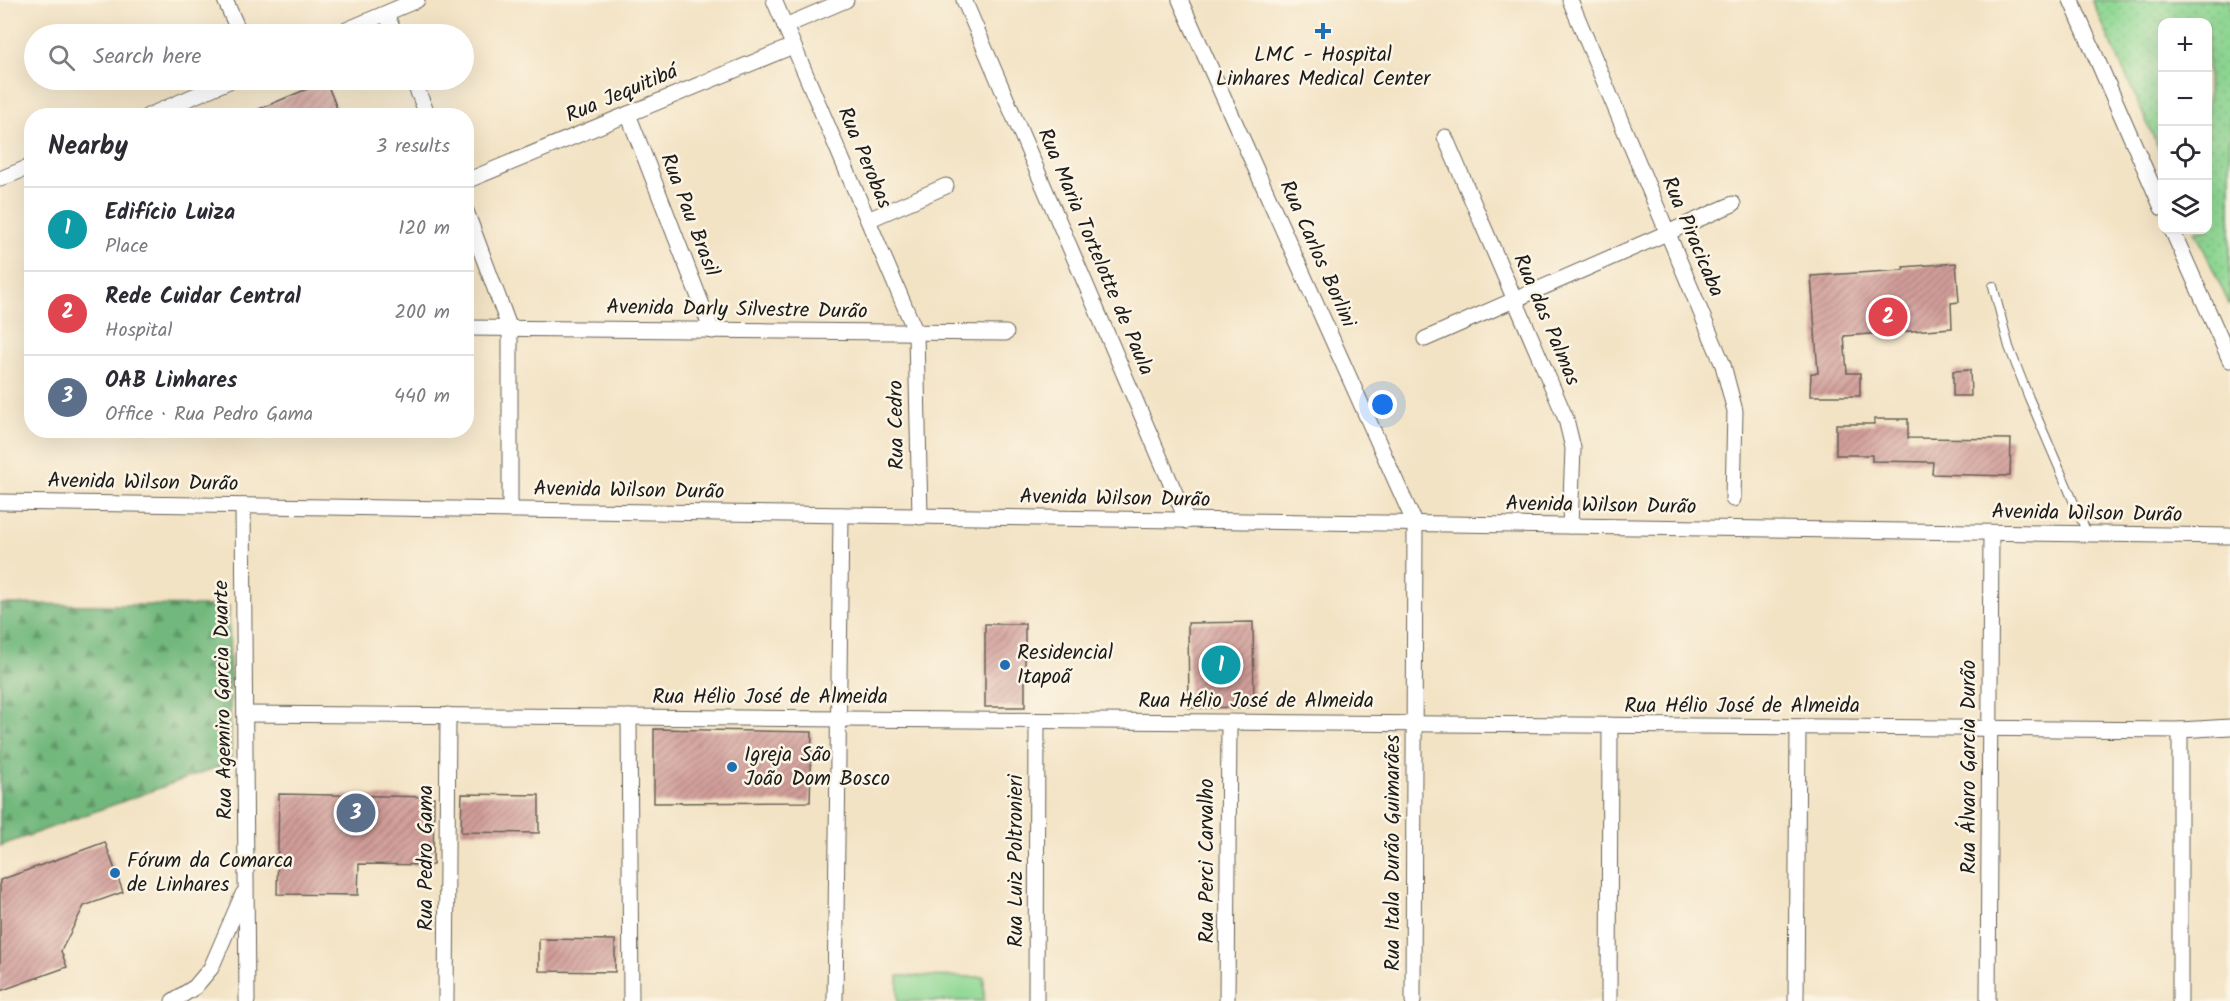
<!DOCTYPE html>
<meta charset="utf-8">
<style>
body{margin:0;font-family:Kalam,sans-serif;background:#f2f2f3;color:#2b2b33}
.controls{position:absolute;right:18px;top:18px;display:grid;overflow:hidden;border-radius:12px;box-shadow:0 6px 24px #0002}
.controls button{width:54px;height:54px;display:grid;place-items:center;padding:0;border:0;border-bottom:2px solid #e1e1e2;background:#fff;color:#2b2b33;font:30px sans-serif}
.you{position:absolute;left:1383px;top:405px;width:21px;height:21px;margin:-15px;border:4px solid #fff;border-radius:50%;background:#1a73e8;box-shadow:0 0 0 9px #1a73e833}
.badge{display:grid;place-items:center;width:39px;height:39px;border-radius:50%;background:#1a73e8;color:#fff;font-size:20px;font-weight:700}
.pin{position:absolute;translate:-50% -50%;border:3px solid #fff;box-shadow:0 2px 6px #0006}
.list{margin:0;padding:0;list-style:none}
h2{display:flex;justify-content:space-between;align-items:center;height:78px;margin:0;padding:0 24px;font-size:26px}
h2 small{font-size:20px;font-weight:400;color:#7c7c81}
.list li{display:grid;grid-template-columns:39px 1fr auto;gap:18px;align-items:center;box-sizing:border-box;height:84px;padding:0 24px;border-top:2px solid #e1e1e2}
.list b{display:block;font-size:22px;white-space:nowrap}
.list p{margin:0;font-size:20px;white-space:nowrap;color:#7c7c81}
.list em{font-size:20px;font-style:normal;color:#7c7c81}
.icon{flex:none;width:33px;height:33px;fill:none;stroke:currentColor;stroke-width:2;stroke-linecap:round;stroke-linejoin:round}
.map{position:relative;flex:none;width:2230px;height:1001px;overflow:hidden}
.search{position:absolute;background:#fff;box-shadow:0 6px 24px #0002;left:24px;top:24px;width:450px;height:66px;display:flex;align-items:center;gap:15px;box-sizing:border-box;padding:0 21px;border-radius:33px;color:#7c7c81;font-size:22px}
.panel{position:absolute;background:#fff;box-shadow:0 6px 24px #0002;left:24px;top:108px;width:450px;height:330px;border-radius:24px}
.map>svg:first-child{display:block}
.grass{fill:url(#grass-dots);stroke:#557a58;stroke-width:1.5}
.forest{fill:url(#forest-firs);stroke:#476a4c;stroke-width:1.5}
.pitch{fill:#8ed793;stroke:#557a58;stroke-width:1.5}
.building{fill:url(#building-hatch)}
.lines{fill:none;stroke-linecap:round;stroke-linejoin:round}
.service-casing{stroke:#676257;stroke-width:10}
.minor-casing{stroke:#676257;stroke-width:17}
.service{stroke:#fff;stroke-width:8}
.minor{stroke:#fff;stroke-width:15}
.poi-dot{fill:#1f6fb2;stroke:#fcf5e5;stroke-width:2}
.labels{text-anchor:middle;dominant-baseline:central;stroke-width:5;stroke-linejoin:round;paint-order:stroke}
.poi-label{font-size:21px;fill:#1c1c1c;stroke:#fcf5e5;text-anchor:start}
.street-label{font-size:21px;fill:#1c1c1c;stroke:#fcf5e5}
</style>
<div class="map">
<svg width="2230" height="1001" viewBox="0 0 2230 1001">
<defs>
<pattern id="grass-dots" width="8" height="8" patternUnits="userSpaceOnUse" patternTransform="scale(1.5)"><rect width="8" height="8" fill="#8ed793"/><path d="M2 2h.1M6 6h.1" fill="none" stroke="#7ab87e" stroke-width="1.8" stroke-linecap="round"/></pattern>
<pattern id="forest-firs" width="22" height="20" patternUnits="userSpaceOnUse" patternTransform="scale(1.5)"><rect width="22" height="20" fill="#72b87d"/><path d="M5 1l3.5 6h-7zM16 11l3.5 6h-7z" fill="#5d9566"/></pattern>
<pattern id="building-hatch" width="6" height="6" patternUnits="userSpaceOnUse" patternTransform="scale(1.5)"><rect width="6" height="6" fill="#d19d99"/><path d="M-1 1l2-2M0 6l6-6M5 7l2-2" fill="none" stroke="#a97f7c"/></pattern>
</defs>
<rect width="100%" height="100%" fill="#fcf5e5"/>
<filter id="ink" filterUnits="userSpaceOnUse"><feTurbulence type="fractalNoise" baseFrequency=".0167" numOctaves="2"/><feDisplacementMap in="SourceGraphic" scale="12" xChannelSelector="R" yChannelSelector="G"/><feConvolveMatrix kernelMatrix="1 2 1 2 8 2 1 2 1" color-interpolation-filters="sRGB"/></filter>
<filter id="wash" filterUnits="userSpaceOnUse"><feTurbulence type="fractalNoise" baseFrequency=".008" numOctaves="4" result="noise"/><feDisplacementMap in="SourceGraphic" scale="24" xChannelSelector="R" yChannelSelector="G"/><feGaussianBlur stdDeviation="1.35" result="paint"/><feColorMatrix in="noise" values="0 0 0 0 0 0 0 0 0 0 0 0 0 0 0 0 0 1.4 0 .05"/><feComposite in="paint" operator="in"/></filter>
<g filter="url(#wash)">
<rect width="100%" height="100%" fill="#f3e3c5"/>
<path class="grass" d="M2092 0H2230V306L2195 230H2208V22H2162V156Z"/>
<path class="forest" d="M0 604 229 606 231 762 0 846Z"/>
<path class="pitch" d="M898 976 984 977V1001H898Z"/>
<g id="blocks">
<g class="building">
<path d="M326 81 340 116H245V115Z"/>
<path d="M1956 263 1959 302 1951 303 1952 328 1844 336 1847 373H1860V396H1810L1811 373H1818L1811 276 1904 270 1903 267Z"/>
<path d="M1970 370 1971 396H1953V371Z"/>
<path d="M1874 419H1908V438L2011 439 2010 476 1932 474 1933 462 1872 461V455H1836V424H1874Z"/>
<path d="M1253 622 1254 707 1189 708 1188 623Z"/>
<rect x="985" y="624" width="40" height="83"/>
<path d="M654 729 812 732 810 802 654 803Z"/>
<path d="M279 794 434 797 433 865 359 864 358 895 277 894Z"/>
<path d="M462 794 539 795V833L461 832Z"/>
<path d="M105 842 123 892 84 906 61 951 67 967 0 991V880Z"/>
<path d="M539 939 615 940V972L539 971Z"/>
</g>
</g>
</g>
<g filter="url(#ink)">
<use href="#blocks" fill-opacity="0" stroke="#676257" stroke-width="1.5"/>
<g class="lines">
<defs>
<path id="service" d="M1993 286 2009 347 2029 398 2087 533"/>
<g id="minor">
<path d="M225 0 240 34"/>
<path d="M774 0 916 333 920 517"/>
<path d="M964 0 1187 521"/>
<path d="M1180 0 1415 524 1413 1001"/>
<path d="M1570 0 1723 365 1735 411 1733 499"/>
<path d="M2071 0 2162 208"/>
<path d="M386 14 395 34"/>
<path d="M785 26 846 0"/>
<path d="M337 34 417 0"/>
<path d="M413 80 428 116"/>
<path d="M628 114 712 331"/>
<path d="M148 116 231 80"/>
<path d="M1445 137 1566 419 1573 448 1570 526"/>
<path d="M0 179 32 166"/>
<path d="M466 181 793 46"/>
<path d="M466 211 510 329V510"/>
<path d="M868 220 946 186"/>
<path d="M2172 230 2230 360"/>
<path d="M466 328 1006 333"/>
<path d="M1425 339 1733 204"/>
<path d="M0 502 2230 536"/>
<path d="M243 506 247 1001"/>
<path d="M245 714 2180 730 2230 727"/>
<path d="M629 717 631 1001"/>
<path d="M173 1001 195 987 211 968 243 894"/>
<path d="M446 1001 448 715"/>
<path d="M835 1001 841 515"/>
<path d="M1036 1001 1037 721"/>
<path d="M1227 1001 1229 722"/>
<path d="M1609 1001 1610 725"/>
<path d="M1796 1001 1798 727"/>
<path d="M1988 1001 1991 533"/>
<path d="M2180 1001V730"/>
</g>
</defs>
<use href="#service" class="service-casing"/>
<use href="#minor" class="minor-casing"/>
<use href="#service" class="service"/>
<use href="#minor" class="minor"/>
</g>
</g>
<g class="poi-dot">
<path d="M1320 22h6v6h6v6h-6v6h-6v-6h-6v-6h6z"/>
<circle cx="1005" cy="665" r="6"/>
<circle cx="732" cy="767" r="6"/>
<circle cx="115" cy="873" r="6"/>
</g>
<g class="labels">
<g class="poi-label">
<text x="1323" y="55" text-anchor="middle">LMC - Hospital<tspan x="1323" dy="24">Linhares Medical Center</tspan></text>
<text x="1017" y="653">Residencial<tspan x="1017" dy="24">Itapoã</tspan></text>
<text x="744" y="755">Igreja São<tspan x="744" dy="24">João Dom Bosco</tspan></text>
<text x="127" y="861">Fórum da Comarca<tspan x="127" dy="24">de Linhares</tspan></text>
</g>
<g class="street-label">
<text transform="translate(622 94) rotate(-23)">Rua Jequitibá</text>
<text transform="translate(864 158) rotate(67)">Rua Perobas</text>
<text transform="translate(689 215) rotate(69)">Rua Pau Brasil</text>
<text transform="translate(1692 237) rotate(67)">Rua Piracicaba</text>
<text transform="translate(1095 252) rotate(67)">Rua Maria Tortelotte de Paula</text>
<text transform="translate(1317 254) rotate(66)">Rua Carlos Borlini</text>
<text transform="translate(737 310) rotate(1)">Avenida Darly Silvestre Durão</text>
<text transform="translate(1546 320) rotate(67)">Rua das Palmas</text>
<text transform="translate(897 425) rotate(-91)">Rua Cedro</text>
<text transform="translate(143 483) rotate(1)">Avenida Wilson Durão</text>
<text transform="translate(629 491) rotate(1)">Avenida Wilson Durão</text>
<text transform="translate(1115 499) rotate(1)">Avenida Wilson Durão</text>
<text transform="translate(1601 506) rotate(1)">Avenida Wilson Durão</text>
<text transform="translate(2087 514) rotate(1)">Avenida Wilson Durão</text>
<text x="770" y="697">Rua Hélio José de Almeida</text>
<text transform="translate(224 700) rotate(-91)">Rua Agemiro Garcia Duarte</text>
<text x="1256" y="701">Rua Hélio José de Almeida</text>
<text x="1742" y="706">Rua Hélio José de Almeida</text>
<text transform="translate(1969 767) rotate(-90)">Rua Álvaro Garcia Durão</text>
<text transform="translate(1393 853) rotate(-90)">Rua Itala Durão Guimarães</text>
<text transform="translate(426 858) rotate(-90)">Rua Pedro Gama</text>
<text transform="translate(1016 861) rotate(-90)">Rua Luiz Poltronieri</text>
<text transform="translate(1207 861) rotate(-90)">Rua Perci Carvalho</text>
</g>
</g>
</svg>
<div class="controls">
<button>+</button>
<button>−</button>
<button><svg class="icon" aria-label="locate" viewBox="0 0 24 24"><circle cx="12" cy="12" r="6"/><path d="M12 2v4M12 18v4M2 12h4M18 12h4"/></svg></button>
<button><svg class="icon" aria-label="layers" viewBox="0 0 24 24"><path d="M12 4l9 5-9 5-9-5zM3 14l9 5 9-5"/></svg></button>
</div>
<div class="you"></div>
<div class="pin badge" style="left:1221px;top:665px;background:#0f9aa8">1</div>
<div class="pin badge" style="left:1888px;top:317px;background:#e0444e">2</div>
<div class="pin badge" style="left:356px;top:813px;background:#5c6f8a">3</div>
<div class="search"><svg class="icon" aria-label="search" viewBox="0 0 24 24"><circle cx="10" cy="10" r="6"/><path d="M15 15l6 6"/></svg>Search here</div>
<section class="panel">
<h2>Nearby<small>3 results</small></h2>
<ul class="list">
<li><span class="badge" style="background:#0f9aa8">1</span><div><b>Edifício Luiza</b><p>Place</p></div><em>120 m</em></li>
<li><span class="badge" style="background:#e0444e">2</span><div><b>Rede Cuidar Central</b><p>Hospital</p></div><em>200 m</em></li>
<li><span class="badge" style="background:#5c6f8a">3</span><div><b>OAB Linhares</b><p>Office · Rua Pedro Gama</p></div><em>440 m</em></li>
</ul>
</section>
</div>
